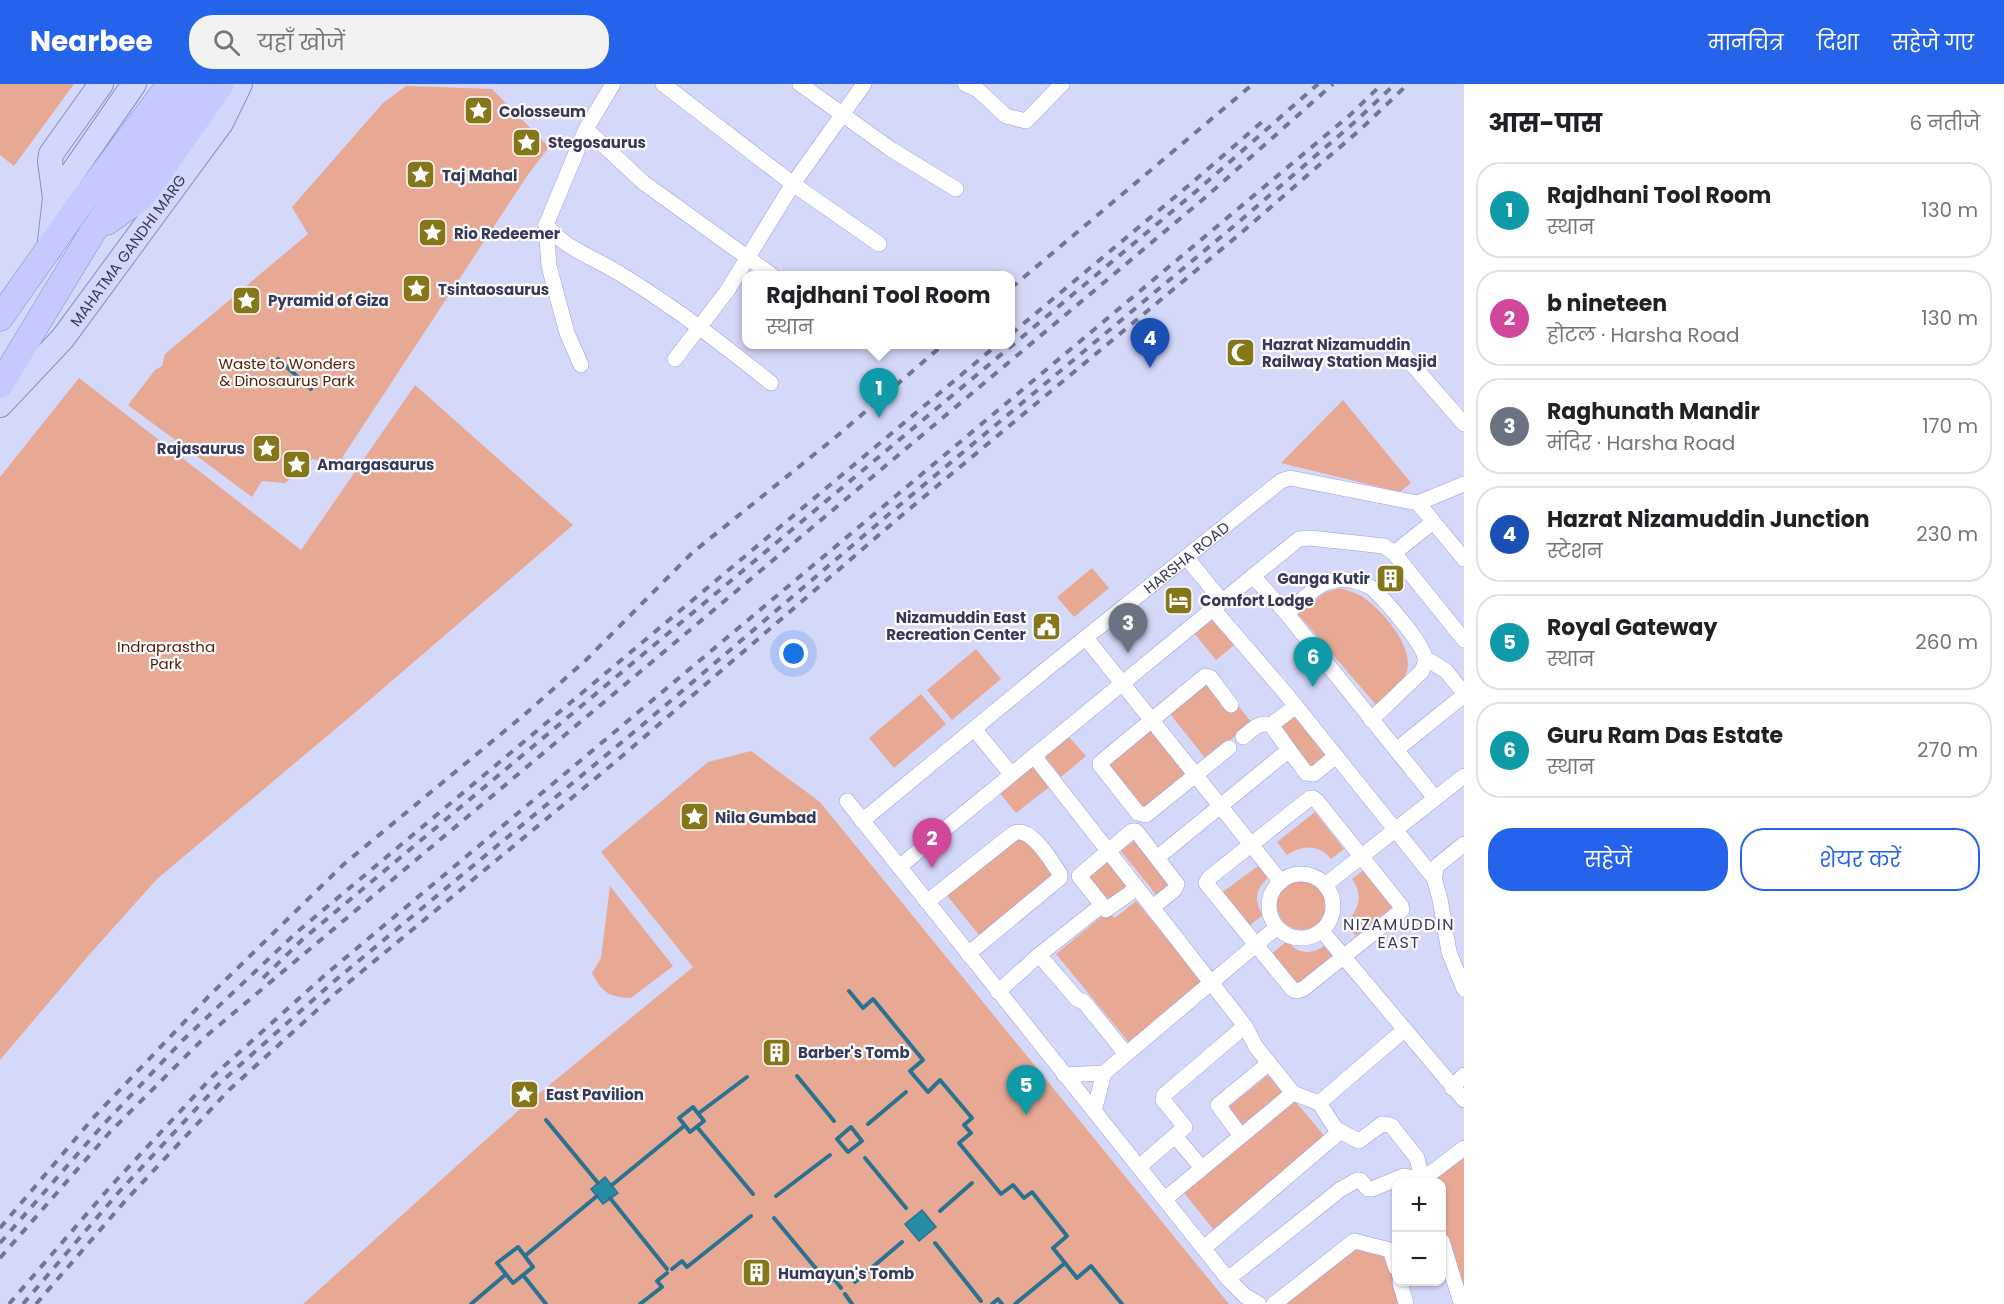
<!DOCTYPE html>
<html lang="hi">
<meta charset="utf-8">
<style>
body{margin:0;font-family:Poppins,"Noto Sans Devanagari",sans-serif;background:#f2f2f2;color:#202124}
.controls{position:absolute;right:18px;bottom:18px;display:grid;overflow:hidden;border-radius:12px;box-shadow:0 2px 4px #0004}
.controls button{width:54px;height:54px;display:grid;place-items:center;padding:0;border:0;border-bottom:2px solid #e0e0e0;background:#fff;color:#202124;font:30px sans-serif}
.you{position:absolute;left:794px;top:570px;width:21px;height:21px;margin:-15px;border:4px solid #fff;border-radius:50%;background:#1a73e8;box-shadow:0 0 0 9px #1a73e833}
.badge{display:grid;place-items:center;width:39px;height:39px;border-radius:50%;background:#2563eb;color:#fff;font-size:20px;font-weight:700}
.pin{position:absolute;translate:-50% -50px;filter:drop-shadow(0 2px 3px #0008)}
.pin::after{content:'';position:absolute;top:32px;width:21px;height:18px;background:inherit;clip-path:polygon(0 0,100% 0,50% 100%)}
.popup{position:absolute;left:742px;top:187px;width:273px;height:78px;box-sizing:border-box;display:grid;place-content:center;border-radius:12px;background:#fff;filter:drop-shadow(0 2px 4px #0005);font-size:20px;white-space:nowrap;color:#757577}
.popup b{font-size:22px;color:#202124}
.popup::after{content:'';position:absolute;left:50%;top:100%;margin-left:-12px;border:12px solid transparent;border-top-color:#fff}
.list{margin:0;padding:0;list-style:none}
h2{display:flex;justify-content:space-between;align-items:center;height:78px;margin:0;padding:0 24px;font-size:26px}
h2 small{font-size:20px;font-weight:400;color:#757577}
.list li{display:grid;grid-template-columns:39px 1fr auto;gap:18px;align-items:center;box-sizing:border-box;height:96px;margin:0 12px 12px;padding:0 12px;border:2px solid #e0e0e0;border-radius:24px}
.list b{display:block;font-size:22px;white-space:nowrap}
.list p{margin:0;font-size:20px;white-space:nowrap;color:#757577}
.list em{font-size:20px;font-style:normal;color:#757577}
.actions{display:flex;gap:12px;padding:18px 24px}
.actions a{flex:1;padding:14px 0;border:2px solid #2563eb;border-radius:24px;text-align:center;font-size:21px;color:#2563eb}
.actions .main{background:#2563eb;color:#fff}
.icon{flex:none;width:33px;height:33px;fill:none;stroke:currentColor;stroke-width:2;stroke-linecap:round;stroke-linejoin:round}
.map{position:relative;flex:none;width:1464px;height:1220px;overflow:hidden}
header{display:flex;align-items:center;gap:36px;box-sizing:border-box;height:84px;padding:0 30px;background:#2563eb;color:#fff}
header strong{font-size:28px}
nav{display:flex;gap:33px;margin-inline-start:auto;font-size:21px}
.search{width:420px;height:54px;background:#f2f2f2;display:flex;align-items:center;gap:15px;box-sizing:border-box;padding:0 21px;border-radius:24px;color:#757577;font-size:22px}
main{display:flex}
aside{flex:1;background:#fff}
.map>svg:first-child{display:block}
.green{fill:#e7a994}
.water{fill:#258ca7;stroke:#2a7390;stroke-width:1.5}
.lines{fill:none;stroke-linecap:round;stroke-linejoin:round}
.stream{stroke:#2a7390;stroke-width:4}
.minor-casing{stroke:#979de8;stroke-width:16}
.primary-casing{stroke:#898ec4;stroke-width:26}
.trunk-casing{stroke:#898ec4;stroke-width:27}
.minor{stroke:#fff;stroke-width:15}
.primary{stroke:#d3d7fe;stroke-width:24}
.trunk{stroke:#c4cafe;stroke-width:26}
.rail{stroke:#737595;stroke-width:4;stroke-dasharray:8 8;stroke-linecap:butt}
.labels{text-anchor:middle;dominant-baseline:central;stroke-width:4.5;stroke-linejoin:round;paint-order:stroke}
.poi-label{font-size:15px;font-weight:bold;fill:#373959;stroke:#fcfcfc;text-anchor:start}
.street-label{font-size:15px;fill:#373959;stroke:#fcfcfc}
.park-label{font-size:15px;fill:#551b05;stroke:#fcfcfc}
.neighbourhood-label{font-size:16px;letter-spacing:1.5px;fill:#373959;stroke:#fcfcfc}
</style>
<header>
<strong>Nearbee</strong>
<div class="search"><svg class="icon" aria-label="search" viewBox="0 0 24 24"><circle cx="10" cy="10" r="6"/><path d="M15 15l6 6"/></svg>यहाँ खोजें</div>
<nav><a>मानचित्र</a><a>दिशा</a><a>सहेजे गए</a></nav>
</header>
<main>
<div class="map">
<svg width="1464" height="1220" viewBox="0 0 1464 1220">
<rect width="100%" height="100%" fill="#d5d9f9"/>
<g class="green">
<path d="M0 0H74L14 82 0 71Z"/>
<path d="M406 2 492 5 549 63 527 92 336 383 313 375 285 399 262 397 252 413 128 321 155 286 162 282 165 270 308 150 292 123 383 19Z"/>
<path d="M79 294 301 466 415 301 573 441 358 626 157 795 89 871 0 976V393Z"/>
<path d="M1343 316 1411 399 1400 408 1281 379Z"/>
<path d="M1092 484 1109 504 1074 533 1057 513Z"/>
<path d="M1339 504C1346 506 1354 508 1361 512 1380 523 1415 563 1407 587 1402 602 1388 612 1377 622L1298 530 1324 509Z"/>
<path d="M1215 533 1237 559 1216 576 1194 549Z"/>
<path d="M976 565 1001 595 952 636 927 606Z"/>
<path d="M1212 589 1252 639 1206 675 1166 625Z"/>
<path d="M921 610 946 640 894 684 869 654Z"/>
<path d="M1296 629 1331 672 1314 686 1279 642Z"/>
<path d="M1149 642 1189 693 1143 729 1103 679Z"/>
<path d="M1069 653 1086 672 1061 693 1045 673Z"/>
<path d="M751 667 820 718 1229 1220H303L519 1026 693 883 601 768 708 678Z"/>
<path d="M1035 679 1052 701 1016 729 999 708Z"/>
<path d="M1315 728 1344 765 1331 775C1319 760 1302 761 1287 771L1277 758Z"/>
<path d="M1027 753 1060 786 983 856 945 809 1015 754Z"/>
<path d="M1135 756 1172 801 1158 813 1121 767Z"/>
<path d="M1108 778 1129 804 1108 821 1087 794Z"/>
<path d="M1258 782 1268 794C1255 805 1254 818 1263 831L1246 844 1220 810Z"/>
<path d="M1365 785 1394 822 1356 852 1345 839C1359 827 1364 811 1352 795Z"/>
<circle cx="1302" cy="821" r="25"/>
<path d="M610 802 673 882 631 914C610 913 602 909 592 889L601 874Z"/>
<path d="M1136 817 1204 899 1131 961 1056 870 1108 827 1115 834Z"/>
<path d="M1287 857C1298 870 1311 871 1324 862L1334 874 1297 904 1270 871Z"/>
<path d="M1268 991 1283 1010 1240 1045 1225 1026Z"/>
<path d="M1295 1017 1326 1054 1214 1146 1184 1109Z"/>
<path d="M1464 1073V1211L1442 1142V1098H1427L1425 1091 1452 1083Z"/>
<path d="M1354 1160 1389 1168 1401 1220H1278Z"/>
</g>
<g class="water">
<path d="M605 1093 618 1109 603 1120 591 1105Z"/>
<path d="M922 1126 936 1143 919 1157 905 1140Z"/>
</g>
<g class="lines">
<g class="stream">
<path d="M278 275 311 305"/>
<path d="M849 907 863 924 873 915 923 976 910 987 928 1008 940 996 972 1034 964 1041 971 1049 959 1059 1001 1110 1013 1101 1024 1114 1032 1108 1067 1152 1053 1164 1077 1194 1091 1182 1122 1220"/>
<path d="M797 992 834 1037"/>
<path d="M693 1023 704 1037 690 1048 679 1034Z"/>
<path d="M699 1029 747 993"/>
<path d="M546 1036 598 1099"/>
<path d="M868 1040 906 1008"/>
<path d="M697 1043 753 1110"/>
<path d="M851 1043 862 1057 848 1068 837 1055Z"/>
<path d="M865 1074 906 1124"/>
<path d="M612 1101 684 1042"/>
<path d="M776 1112 830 1071"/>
<path d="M610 1114 667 1185"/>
<path d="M940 1127 972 1099"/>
<path d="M774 1134 828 1199 834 1195 841 1204"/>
<path d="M935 1159 981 1217"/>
<path d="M518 1163 533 1183 513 1199 497 1179Z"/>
<path d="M526 1171 597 1112"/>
<path d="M672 1185 682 1177 687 1183 751 1132"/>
<path d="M523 1191 546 1220"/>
<path d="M855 1198 902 1158"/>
<path d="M845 1210 852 1220"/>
<path d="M471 1220 505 1191"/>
<path d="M640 1220 662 1203 657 1197 667 1189"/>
<path d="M992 1220 998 1215 1002 1220"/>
<path d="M1015 1220 1065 1179"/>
</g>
<defs>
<g id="minor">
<path d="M663 0 793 100 879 160"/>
<path d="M800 0 892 66 956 105"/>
<path d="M965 0 978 6 1006 32 1026 37 1062 0"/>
<path d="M586 45 644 99 773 192"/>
<path d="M546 141C565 165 597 175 622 191 676 224 722 260 771 299"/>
<path d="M1403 270 1464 340"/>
<path d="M675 275 727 207 793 100 864 0"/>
<path d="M581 281 567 249 549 182 546 141 586 45 613 0"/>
<path d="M1418 419 1464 475"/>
<path d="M1394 469 1433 438"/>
<path d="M1186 473 1222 517"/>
<path d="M1253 492 1299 455 1310 454 1384 462 1394 469 1464 556"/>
<path d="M1213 525 1287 611 1434 794"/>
<path d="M1287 530C1314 504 1333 483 1372 504 1385 516 1421 557 1425 573 1426 578 1424 582 1422 587L1371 636"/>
<path d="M1086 554 1281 798"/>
<path d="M1425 574 1446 587 1464 609"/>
<path d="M975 646 1011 690"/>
<path d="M1243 653C1252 646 1259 637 1271 641"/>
<path d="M1229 664 1146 731 1138 729 1100 681V679L1205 592 1210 593 1231 621"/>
<path d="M1289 666 1306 689 1314 690 1336 672"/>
<path d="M1396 666 1464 611"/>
<path d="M1034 672 1245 942 1256 963 1293 1009 1319 1019 1404 946"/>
<path d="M1310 714H1313L1317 717 1401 822 1402 826 1303 905 1296 907 1292 905 1206 799 1209 794Z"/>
<path d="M847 717 1228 1195 1245 1212 1259 1220"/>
<path id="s1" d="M862 737 1049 583 1281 397 1290 394 1418 419 1464 400"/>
<path d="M1464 760 1437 782 1434 794 1440 815 1449 868 1464 905"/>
<path d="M1158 773 1289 666 1271 641 1296 622"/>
<path d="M899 783 1253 492 1287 530 1435 714"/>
<circle cx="1301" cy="822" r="32"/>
<path d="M1325 801 1464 692"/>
<path d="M1137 804 1106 826 1079 792 1132 747H1136L1177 800 1174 806 1153 823"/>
<path d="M927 818 1014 749C1032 742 1051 777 1060 790V794L968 870"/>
<path d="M1322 847 1464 1016"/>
<path d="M1039 871 1077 915 1084 918 1126 970"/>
<path d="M998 908 1039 871 1102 821"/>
<path d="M1064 991 1104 989"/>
<path d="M1452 1004 1464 991"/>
<path d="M1094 1027 1104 989 1277 843"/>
<path d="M1336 1045 1359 1057 1382 1040 1391 1041 1417 1074 1423 1098"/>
<path d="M1175 1052 1202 1084"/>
<path d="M1241 1052 1218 1021 1269 979"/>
<path d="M1139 1083 1185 1043 1163 1016 1164 1011 1245 942"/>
<path d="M1165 1115 1293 1009"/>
<path d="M1442 1157 1461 1219"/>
<path d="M1204 1164 1336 1051V1045L1319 1019"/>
<path d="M1228 1195 1341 1105 1357 1096H1360L1368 1105H1372L1404 1092 1422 1096 1464 1064"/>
<path d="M1400 1198 1406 1220"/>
<path d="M1274 1220 1354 1157 1390 1166 1396 1184"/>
</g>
<g id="primary">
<path d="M55 114 50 77 51 70 101 0"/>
<path d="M49 166 55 114 134 0"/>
<path id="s2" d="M0 321 63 254 221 39 240 0"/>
</g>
<g id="trunk">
<path d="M107 138 141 114 221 0"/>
<path d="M0 234 78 123 170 0"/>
<path d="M0 301 92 149 196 0"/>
</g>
</defs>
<use href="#minor" class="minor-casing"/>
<use href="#primary" class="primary-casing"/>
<use href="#trunk" class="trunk-casing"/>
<use href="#minor" class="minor"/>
<use href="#primary" class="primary"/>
<use href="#trunk" class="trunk"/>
<g class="rail">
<path d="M1011 204 1253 0"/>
<path d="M1011 250 1194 97 1263 37"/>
<path d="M263 894 303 855 1200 104 1318 0"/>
<path d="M0 1144 94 1033 208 913 344 780 524 631 586 576 692 469 837 352 944 260"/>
<path d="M0 1159 102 1042 183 956 297 848 998 260"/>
<path d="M0 1174 110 1048 205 953 1207 112 1333 0"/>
<path d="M9 1220 110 1103 213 992 325 891 1227 134 1350 31 1382 0"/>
<path d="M23 1220 118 1109 221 998 332 899 640 643 895 425 1234 142 1356 37 1395 0"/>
<path d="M36 1220 126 1116 229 1006 337 908 614 679 901 432 1241 149 1362 44 1408 0"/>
</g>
</g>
<defs>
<symbol id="sight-square" viewBox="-11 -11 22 22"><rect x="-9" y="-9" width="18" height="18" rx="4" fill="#847619" stroke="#fcfcfc"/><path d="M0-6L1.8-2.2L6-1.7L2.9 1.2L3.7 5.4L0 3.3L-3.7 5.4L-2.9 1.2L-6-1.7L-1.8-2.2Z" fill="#fff"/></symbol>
<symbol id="mosque-square" viewBox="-11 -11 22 22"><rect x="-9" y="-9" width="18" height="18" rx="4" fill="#847619" stroke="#fcfcfc"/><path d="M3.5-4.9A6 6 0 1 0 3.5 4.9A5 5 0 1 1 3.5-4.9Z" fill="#fff"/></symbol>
<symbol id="building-square" viewBox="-11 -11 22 22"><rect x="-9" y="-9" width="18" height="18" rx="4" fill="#847619" stroke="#fcfcfc"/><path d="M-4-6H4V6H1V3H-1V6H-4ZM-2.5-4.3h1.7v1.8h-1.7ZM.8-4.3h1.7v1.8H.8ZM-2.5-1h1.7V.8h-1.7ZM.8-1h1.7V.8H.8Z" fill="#fff"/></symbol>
<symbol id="hotel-square" viewBox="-11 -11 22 22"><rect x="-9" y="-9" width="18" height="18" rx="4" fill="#847619" stroke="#fcfcfc"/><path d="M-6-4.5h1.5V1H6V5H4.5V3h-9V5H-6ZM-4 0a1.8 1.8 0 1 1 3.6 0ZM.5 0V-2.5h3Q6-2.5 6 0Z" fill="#fff"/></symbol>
<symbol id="civic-square" viewBox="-11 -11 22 22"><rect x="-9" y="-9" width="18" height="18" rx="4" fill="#847619" stroke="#fcfcfc"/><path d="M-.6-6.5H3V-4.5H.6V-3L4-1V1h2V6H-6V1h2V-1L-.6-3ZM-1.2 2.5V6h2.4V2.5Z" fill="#fff"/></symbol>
</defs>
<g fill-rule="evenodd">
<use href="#sight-square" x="462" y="10" width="33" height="33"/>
<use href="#sight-square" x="510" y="42" width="33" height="33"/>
<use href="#sight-square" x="404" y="74" width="33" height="33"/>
<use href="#sight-square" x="416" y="132" width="33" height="33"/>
<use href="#sight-square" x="400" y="188" width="33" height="33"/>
<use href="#sight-square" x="230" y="200" width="33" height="33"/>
<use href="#mosque-square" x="1224" y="252" width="33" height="33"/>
<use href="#sight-square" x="250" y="348" width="33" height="33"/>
<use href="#sight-square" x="280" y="364" width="33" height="33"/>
<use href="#building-square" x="1374" y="478" width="33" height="33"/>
<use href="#hotel-square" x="1162" y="500" width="33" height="33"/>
<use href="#civic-square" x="1030" y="526" width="33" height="33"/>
<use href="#sight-square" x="678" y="716" width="33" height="33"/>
<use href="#building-square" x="760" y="952" width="33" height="33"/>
<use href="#sight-square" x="508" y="994" width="33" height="33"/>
<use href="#building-square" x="740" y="1172" width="33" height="33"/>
</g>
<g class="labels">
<g class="poi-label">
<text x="499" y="27">Colosseum</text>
<text x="548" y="58">Stegosaurus</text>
<text x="442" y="91">Taj Mahal</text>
<text x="454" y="149">Rio Redeemer</text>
<text x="438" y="205">Tsintaosaurus</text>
<text x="268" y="216">Pyramid of Giza</text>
<text x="1262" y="260">Hazrat Nizamuddin<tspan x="1262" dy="17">Railway Station Masjid</tspan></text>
<text x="245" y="364" text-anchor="end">Rajasaurus</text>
<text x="317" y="380">Amargasaurus</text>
<text x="1370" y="494" text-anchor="end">Ganga Kutir</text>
<text x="1200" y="516">Comfort Lodge</text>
<text x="1026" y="533" text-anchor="end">Nizamuddin East<tspan x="1026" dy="17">Recreation Center</tspan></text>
<text x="715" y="733">Nila Gumbad</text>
<text x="798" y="968">Barber's Tomb</text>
<text x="546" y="1010">East Pavilion</text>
<text x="778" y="1189">Humayun's Tomb</text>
</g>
<g class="street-label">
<text stroke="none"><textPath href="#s2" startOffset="201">MAHATMA GANDHI MARG</textPath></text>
<text stroke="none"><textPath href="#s1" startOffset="418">HARSHA ROAD</textPath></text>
</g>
<g class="park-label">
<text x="287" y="279">Waste to Wonders<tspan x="287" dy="17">&amp; Dinosaurus Park</tspan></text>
<text x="166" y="562">Indraprastha<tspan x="166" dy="17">Park</tspan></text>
</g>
<g class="neighbourhood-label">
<text x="1399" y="840">NIZAMUDDIN<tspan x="1399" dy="18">EAST</tspan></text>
</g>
</g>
</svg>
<div class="controls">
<button>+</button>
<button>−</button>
</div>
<div class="you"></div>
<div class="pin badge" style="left:879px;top:334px;background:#0f9aa8">1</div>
<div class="popup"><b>Rajdhani Tool Room</b>स्थान</div>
<div class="pin badge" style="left:932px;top:784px;background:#d1479c">2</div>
<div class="pin badge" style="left:1128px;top:569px;background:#6b7280">3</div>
<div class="pin badge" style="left:1150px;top:284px;background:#1a4fb4">4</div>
<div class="pin badge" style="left:1026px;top:1031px;background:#0f9aa8">5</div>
<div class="pin badge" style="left:1313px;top:603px;background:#0f9aa8">6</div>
</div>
<aside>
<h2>आस-पास<small>6 नतीजे</small></h2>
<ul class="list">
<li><span class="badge" style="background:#0f9aa8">1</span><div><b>Rajdhani Tool Room</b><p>स्थान</p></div><em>130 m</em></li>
<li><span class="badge" style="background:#d1479c">2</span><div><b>b nineteen</b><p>होटल · Harsha Road</p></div><em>130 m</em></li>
<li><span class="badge" style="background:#6b7280">3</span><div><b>Raghunath Mandir</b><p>मंदिर · Harsha Road</p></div><em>170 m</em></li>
<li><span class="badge" style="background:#1a4fb4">4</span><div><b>Hazrat Nizamuddin Junction</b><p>स्टेशन</p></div><em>230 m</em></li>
<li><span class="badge" style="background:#0f9aa8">5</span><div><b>Royal Gateway</b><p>स्थान</p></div><em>260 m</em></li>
<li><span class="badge" style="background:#0f9aa8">6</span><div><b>Guru Ram Das Estate</b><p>स्थान</p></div><em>270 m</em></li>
</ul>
<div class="actions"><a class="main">सहेजें</a><a>शेयर करें</a></div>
</aside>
</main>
